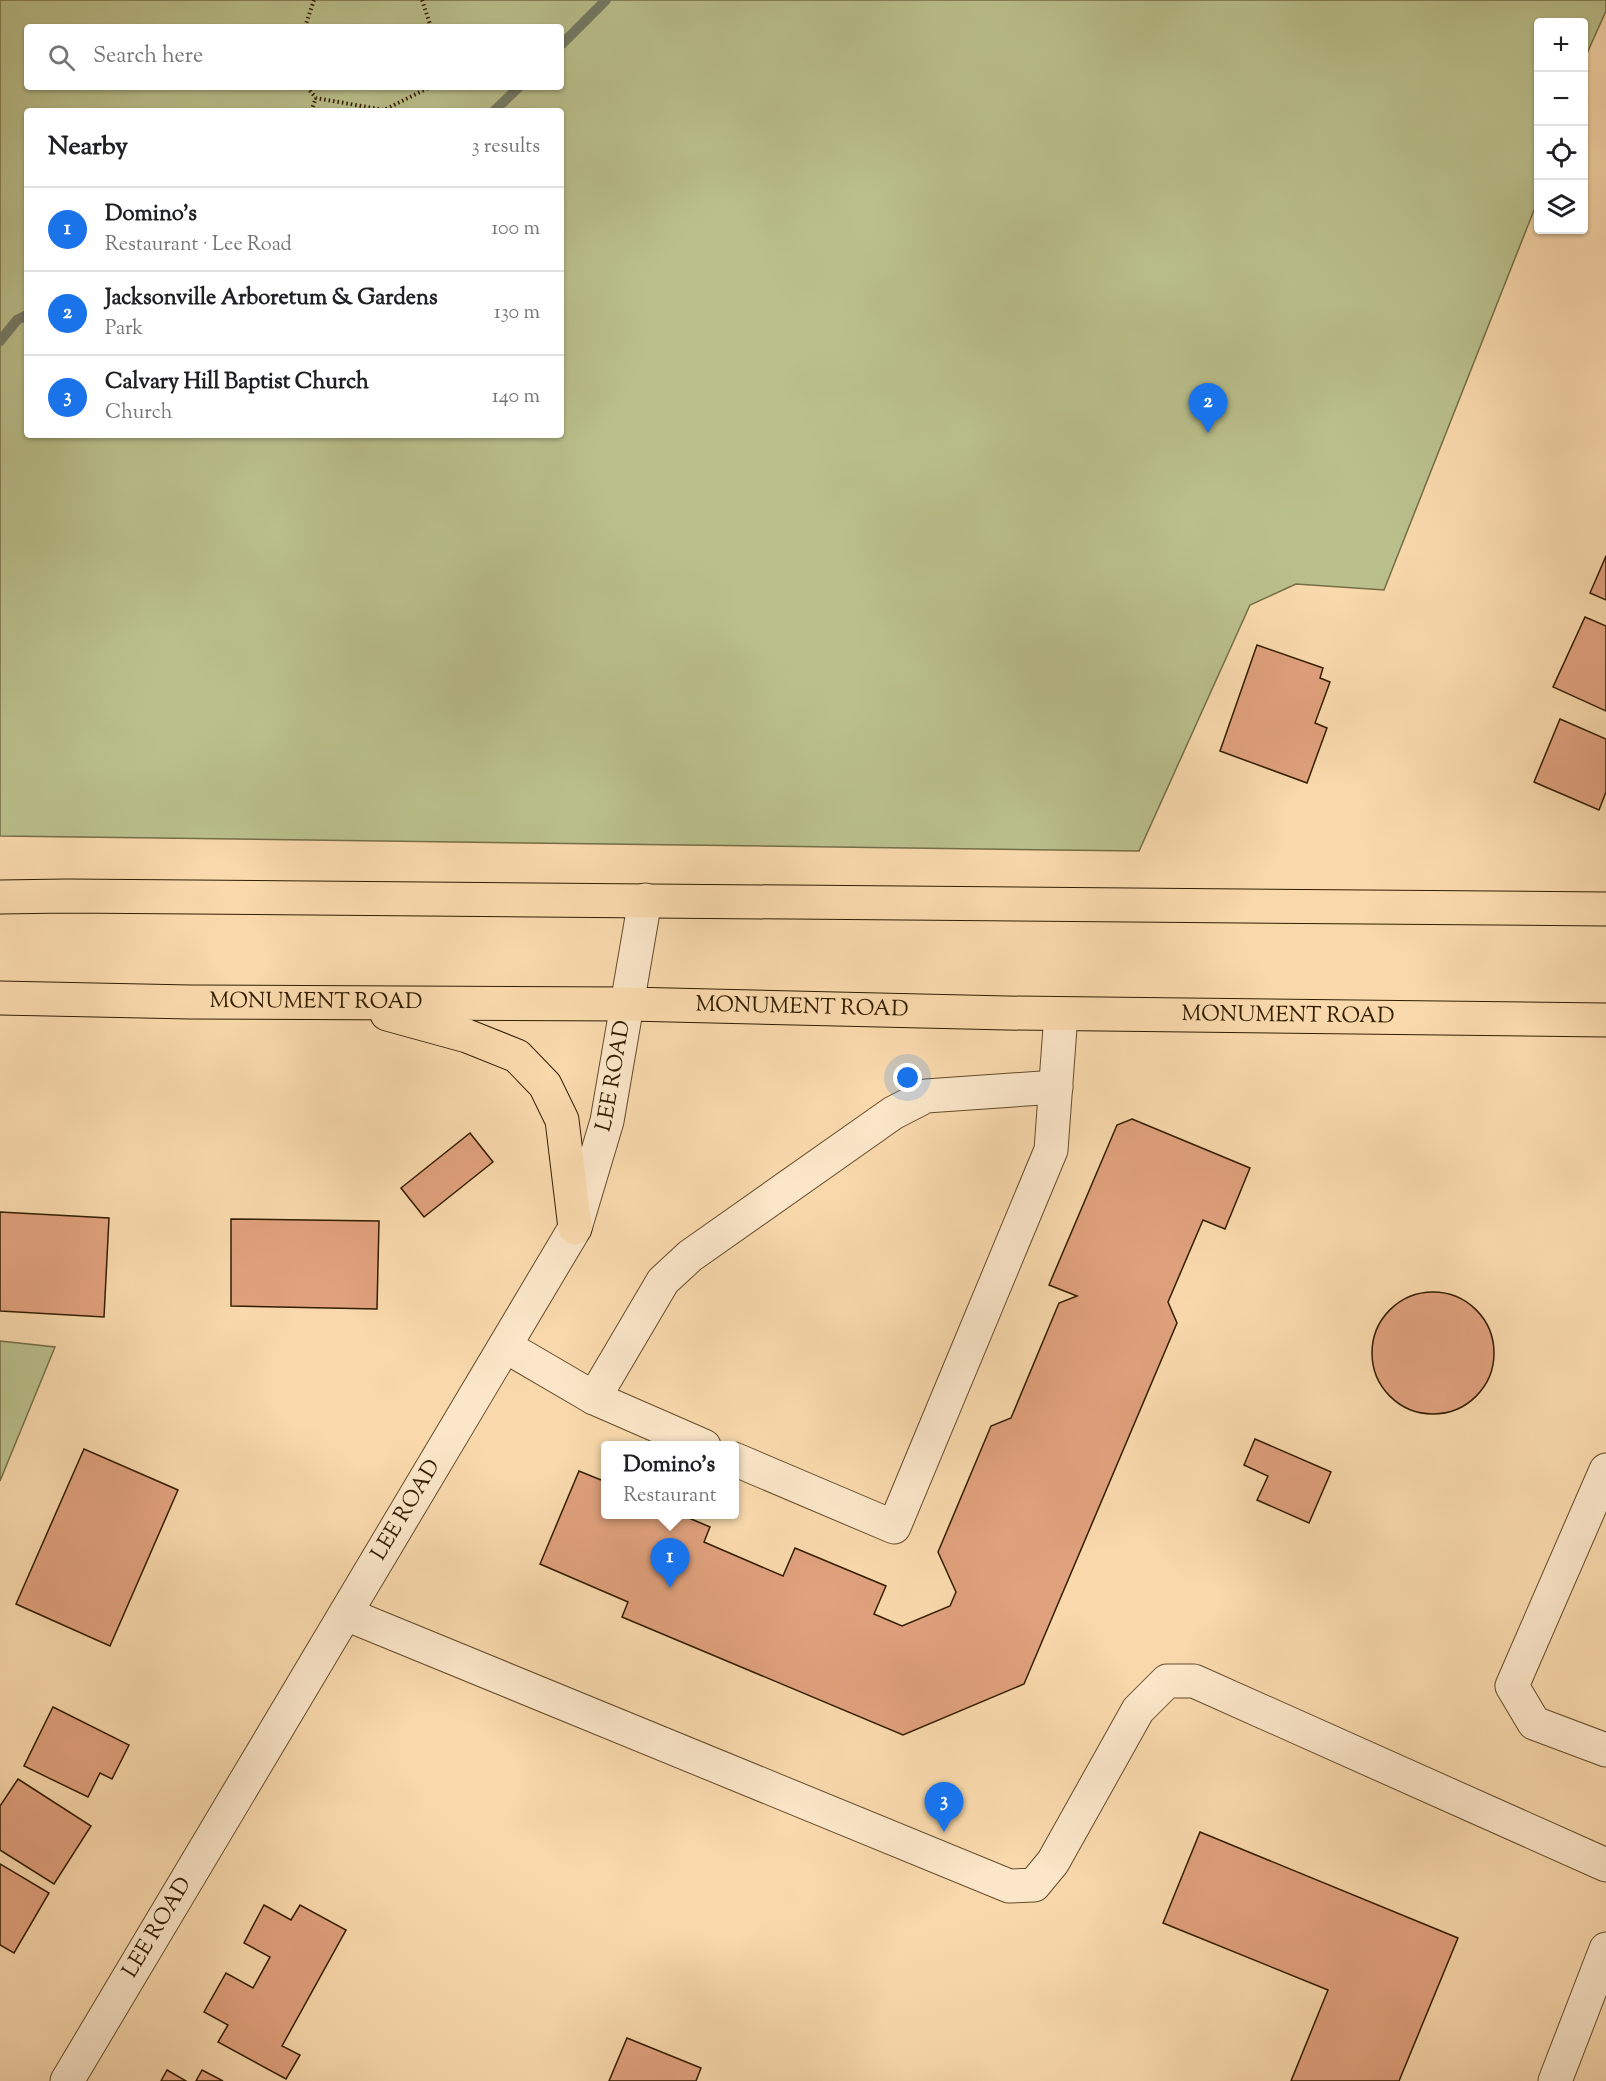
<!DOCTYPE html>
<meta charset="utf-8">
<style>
body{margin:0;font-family:"Sorts Mill Goudy",serif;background:#f6f6f6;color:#202124}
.controls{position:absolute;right:18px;top:18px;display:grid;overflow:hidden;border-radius:6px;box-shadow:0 2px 4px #0004}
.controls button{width:54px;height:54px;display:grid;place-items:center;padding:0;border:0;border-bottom:2px solid #e0e0e0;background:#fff;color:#202124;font:30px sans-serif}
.you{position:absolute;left:908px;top:1078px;width:21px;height:21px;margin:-15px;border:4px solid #fff;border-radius:50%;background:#1a73e8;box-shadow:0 0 0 9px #1a73e833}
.badge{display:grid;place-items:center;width:39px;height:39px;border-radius:50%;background:#1a73e8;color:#fff;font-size:20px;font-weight:700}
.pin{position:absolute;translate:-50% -50px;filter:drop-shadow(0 2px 3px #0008)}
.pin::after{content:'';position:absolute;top:32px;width:21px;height:18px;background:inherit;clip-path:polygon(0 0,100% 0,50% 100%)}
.popup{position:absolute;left:601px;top:1441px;width:138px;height:78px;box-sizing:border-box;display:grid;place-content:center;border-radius:6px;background:#fff;filter:drop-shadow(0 2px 4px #0005);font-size:20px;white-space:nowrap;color:#757577}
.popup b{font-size:22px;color:#202124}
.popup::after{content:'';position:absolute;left:50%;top:100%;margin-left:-12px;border:12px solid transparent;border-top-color:#fff}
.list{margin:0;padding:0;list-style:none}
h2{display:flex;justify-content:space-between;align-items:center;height:78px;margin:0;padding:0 24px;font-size:26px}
h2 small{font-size:20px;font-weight:400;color:#757577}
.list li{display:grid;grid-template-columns:39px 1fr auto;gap:18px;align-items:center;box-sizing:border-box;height:84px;padding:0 24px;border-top:2px solid #e0e0e0}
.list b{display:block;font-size:22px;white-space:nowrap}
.list p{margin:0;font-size:20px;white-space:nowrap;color:#757577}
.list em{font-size:20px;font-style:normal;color:#757577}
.icon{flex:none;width:33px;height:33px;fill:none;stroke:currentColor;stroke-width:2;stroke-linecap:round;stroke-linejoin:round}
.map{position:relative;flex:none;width:1606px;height:2081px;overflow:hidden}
.search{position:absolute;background:#fff;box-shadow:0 2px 4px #0004;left:24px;top:24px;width:540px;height:66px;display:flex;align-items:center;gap:15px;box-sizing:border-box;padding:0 21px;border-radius:6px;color:#757577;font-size:22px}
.panel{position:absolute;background:#fff;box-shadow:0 2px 4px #0004;left:24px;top:108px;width:540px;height:330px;border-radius:6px}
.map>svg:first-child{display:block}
.green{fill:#bac08c;stroke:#766e46;stroke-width:1.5;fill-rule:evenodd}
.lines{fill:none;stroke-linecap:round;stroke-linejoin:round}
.stream{stroke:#737b66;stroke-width:10}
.building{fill:#e0a17d;stroke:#321d00;stroke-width:1.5}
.minor-casing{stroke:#644c2b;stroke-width:35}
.major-casing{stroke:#321d00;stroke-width:35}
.path{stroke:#321d00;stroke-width:4;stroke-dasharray:1.5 3;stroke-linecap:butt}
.minor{stroke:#fbe6c9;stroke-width:33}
.major{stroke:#f9d9ac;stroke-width:33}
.labels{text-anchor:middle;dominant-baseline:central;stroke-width:6;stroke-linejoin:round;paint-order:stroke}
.street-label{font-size:22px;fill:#321d00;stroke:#fbe6c9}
</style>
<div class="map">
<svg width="1606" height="2081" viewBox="0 0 1606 2081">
<rect width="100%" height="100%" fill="#f9d9ac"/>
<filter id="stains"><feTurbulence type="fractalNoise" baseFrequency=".00333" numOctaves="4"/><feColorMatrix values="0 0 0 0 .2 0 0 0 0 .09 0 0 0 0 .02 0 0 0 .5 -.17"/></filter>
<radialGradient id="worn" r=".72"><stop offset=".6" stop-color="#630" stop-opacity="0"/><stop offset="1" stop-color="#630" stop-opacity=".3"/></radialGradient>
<g class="green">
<path d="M0 0H1606V11L1584 60V22H1538V200L1384 590 1296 584 1250 605 1139 851 0 836ZM27 27H561V87H27ZM27 111H561V435H27Z"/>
<path d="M0 1341 55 1347 0 1481Z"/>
</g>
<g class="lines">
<g class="stream">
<path d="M561 45 606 0"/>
<path d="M494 111 519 87"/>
<path d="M0 341 17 320 27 315"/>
</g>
</g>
<g class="building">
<path d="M1606 556V600L1590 593Z"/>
<path d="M1585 617 1606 626V711L1553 687Z"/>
<path d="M1257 645 1323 668 1320 678 1330 682 1315 723 1327 728 1307 783 1220 751Z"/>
<path d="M1560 719 1606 739V792L1599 810 1534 782Z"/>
<path d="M1132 1119 1250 1168 1225 1229 1203 1220 1168 1302 1177 1323 1024 1684 903 1735 622 1617 628 1602 540 1564 579 1471 606 1482V1514H691L689 1518 710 1527 704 1542 783 1576 795 1548 886 1586 874 1614 902 1626 950 1606 956 1592 938 1552 991 1426 1011 1418 1059 1303 1077 1296 1049 1285 1117 1125Z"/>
<path d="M470 1133 493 1162 424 1217 401 1188Z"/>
<path d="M0 1212 109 1218 104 1317 0 1311Z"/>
<path d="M231 1219 379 1221 377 1309 231 1306Z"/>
<circle cx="1433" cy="1353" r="61"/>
<path d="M1255 1439 1331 1472 1309 1523 1257 1500 1268 1476 1244 1465Z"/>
<path d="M84 1449 178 1490 110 1646 16 1604Z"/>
<path d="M53 1707 129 1745 112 1779 100 1773 88 1797 24 1766Z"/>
<path d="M18 1779 91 1826 54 1884 0 1850V1806Z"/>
<path d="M1200 1832 1458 1938 1399 2081H1291L1328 1990 1163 1923Z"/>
<path d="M0 1864 49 1893 14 1953 0 1945Z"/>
<path d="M264 1905 291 1920 300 1905 346 1930 282 2046 300 2055 286 2079 218 2042 228 2025 204 2012 226 1973 253 1988 270 1957 244 1943Z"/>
<path d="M627 2038 701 2068 696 2081H609Z"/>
<path d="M167 2070 186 2081H161Z"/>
<path d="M202 2070 223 2081H196Z"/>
</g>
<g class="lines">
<defs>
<g id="minor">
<path d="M505 1346 594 1398 704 1446"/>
<path d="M594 1398 663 1281 690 1256 893 1113 926 1096 1056 1087"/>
<path d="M734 1459 894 1527 1051 1150 1061 1014"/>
<path d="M1606 1470 1512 1686 1534 1723 1606 1750"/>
<path d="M346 1614 1009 1886 1034 1885 1053 1862 1138 1710 1167 1681H1194L1606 1865"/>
<path id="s1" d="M67 2081 575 1228 607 1121 645 900"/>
<path d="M1555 2081 1606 1949"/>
</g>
<g id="major">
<path d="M0 897 67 896 1606 909"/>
<path id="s2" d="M0 998 190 1002 629 1004 1007 1013 1606 1020"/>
<path d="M387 1014 467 1036 517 1056 545 1085 562 1120 575 1228"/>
</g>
</defs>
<use href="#minor" class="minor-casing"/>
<use href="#major" class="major-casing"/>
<g class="path">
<path d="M422 0 431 27"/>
<path d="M305 27 314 0"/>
<path d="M307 87 316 98 384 110 430 87"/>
<path d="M311 111 316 98"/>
</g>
<use href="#minor" class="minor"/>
<use href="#major" class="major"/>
</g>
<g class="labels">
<g class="street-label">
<text stroke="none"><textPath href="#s2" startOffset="316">MONUMENT ROAD</textPath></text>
<text stroke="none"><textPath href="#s2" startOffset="802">MONUMENT ROAD</textPath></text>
<text stroke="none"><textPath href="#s2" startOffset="1288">MONUMENT ROAD</textPath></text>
<text stroke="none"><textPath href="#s1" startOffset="1150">LEE ROAD</textPath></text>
<text stroke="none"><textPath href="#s1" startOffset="664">LEE ROAD</textPath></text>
<text stroke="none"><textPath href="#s1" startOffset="178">LEE ROAD</textPath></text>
</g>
</g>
<rect width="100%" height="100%" filter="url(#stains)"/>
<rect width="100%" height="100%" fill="url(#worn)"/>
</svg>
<div class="controls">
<button>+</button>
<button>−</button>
<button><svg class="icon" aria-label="locate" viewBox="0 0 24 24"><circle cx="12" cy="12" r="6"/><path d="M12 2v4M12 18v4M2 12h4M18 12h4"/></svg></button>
<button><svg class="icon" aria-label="layers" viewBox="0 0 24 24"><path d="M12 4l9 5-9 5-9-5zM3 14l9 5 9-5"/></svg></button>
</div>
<div class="you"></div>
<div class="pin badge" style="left:670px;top:1588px">1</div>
<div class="popup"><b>Domino's</b>Restaurant</div>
<div class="pin badge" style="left:1208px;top:433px">2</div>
<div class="pin badge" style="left:944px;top:1832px">3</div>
<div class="search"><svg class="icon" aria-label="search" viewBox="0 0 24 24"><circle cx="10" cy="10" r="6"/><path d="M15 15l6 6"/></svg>Search here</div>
<section class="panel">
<h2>Nearby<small>3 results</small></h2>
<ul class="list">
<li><span class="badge">1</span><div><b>Domino's</b><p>Restaurant · Lee Road</p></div><em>100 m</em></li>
<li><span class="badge">2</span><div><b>Jacksonville Arboretum &amp; Gardens</b><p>Park</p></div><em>130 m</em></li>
<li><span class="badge">3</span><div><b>Calvary Hill Baptist Church</b><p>Church</p></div><em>140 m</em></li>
</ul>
</section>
</div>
